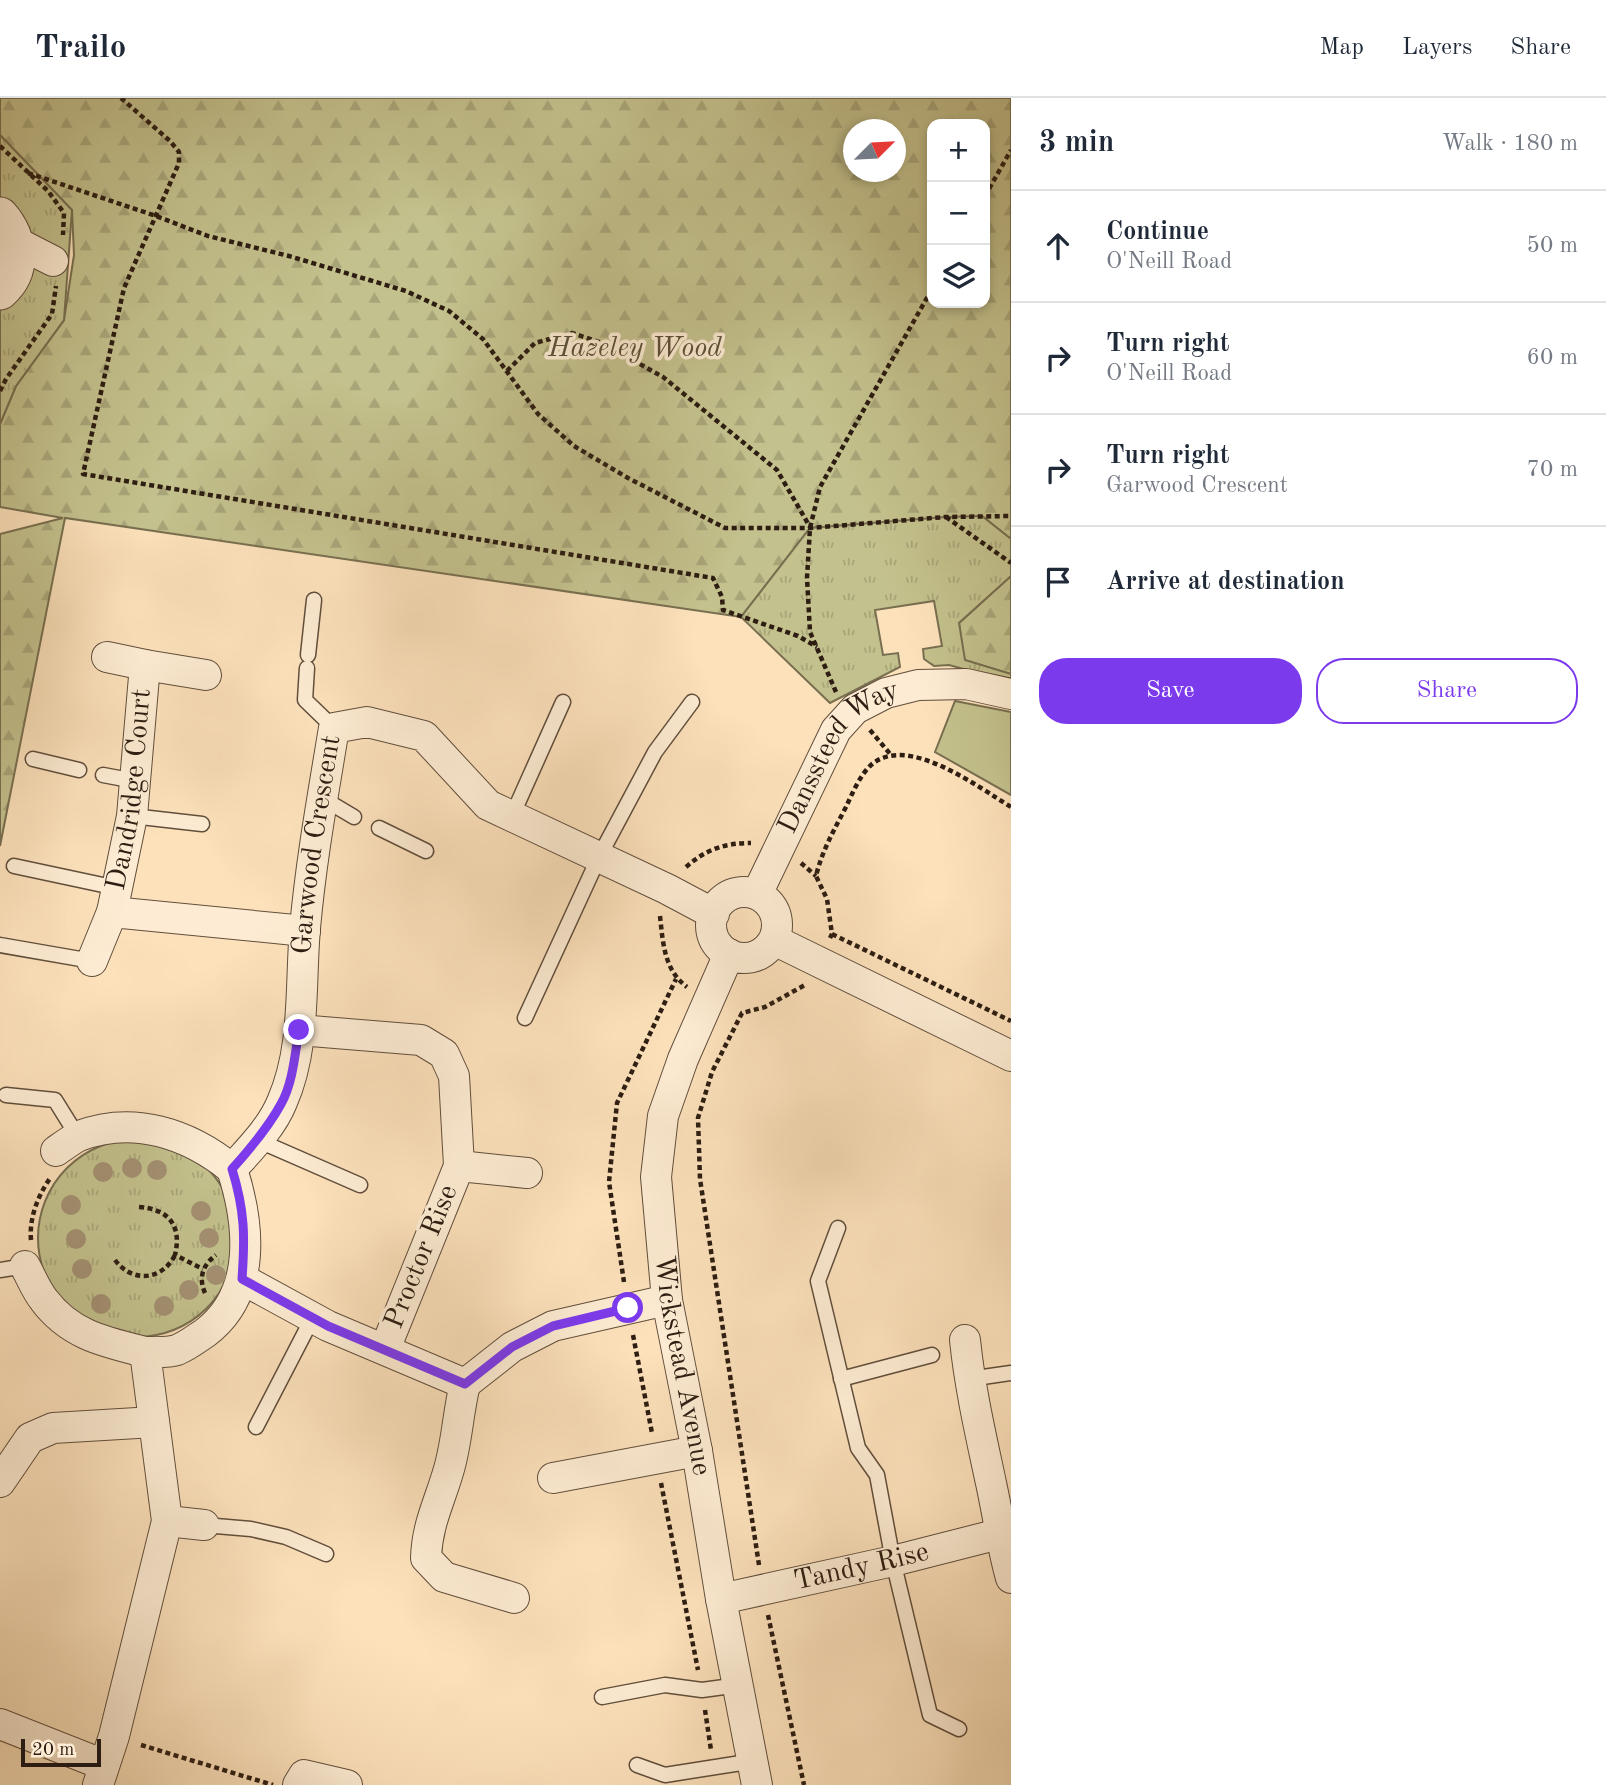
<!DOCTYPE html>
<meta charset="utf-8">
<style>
body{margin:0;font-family:"Old Standard TT",serif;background:#f6f6f7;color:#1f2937}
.controls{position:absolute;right:21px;top:21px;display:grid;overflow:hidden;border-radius:14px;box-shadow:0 4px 10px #0003}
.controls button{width:63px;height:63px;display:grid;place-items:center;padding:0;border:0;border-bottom:2px solid #e0e1e3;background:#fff;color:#1f2937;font:35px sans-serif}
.compass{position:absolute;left:843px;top:21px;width:63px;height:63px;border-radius:50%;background:#fff;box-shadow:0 4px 10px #0003;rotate:66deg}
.scale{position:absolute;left:21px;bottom:18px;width:80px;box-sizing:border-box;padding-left:7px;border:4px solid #2d1d12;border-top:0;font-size:19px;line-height:24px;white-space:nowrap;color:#2d1d12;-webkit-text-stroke:5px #fdecd3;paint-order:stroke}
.stop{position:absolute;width:21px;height:21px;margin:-16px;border:5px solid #7c3aed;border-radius:50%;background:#fff}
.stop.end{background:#7c3aed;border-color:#fff;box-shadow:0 2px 7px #0008}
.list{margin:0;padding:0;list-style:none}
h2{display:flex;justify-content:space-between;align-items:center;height:91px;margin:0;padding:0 28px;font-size:30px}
h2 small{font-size:23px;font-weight:400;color:#747a83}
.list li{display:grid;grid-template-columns:46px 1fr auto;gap:21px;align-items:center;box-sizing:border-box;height:112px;padding:0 28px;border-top:2px solid #e0e1e3}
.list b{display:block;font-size:26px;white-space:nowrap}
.list p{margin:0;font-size:23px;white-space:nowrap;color:#747a83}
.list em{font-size:23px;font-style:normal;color:#747a83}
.actions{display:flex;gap:14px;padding:21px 28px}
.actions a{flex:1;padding:16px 0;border:2px solid #7c3aed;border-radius:28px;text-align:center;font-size:24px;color:#7c3aed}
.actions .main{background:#7c3aed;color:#fff}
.icon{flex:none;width:38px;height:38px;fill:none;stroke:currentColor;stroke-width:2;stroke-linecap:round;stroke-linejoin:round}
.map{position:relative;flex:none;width:1011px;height:1687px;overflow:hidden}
header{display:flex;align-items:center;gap:42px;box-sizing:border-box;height:98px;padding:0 35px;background:#fff;border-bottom:2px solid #e0e1e3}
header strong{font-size:33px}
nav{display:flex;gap:38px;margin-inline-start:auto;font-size:24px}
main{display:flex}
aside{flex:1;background:#fff}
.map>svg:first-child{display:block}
.grass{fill:#c3c18d;stroke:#786f50;stroke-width:2}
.forest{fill:url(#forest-firs);stroke:#786f50;stroke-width:2;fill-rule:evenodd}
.park{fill:url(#park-tufts);stroke:#786f50;stroke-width:2}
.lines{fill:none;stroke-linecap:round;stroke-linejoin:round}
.service-casing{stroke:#614e3c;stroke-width:17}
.minor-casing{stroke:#614e3c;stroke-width:32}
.tertiary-casing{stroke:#614e3c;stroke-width:39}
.path{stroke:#2d1d12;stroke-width:4.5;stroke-dasharray:5 3.5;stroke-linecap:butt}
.service{stroke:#fdecd3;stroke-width:14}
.minor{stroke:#fdecd3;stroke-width:30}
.tertiary{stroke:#fdecd3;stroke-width:37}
.tree{fill:#a39072}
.route{stroke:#7c3aed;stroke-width:9}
.labels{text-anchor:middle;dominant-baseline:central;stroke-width:7;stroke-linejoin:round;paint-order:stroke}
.park-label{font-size:28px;font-style:italic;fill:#5a4e37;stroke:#fdecd3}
.street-label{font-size:28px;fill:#2d1d12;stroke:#fdecd3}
</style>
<header>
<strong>Trailo</strong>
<nav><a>Map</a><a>Layers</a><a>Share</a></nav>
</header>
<main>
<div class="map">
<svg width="1011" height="1687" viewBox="0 0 1011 1687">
<defs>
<pattern id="forest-firs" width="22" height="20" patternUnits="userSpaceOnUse" patternTransform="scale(1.75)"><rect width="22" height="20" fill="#c3c18d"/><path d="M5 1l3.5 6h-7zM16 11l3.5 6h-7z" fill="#a8a579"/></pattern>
<pattern id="park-tufts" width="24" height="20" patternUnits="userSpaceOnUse" patternTransform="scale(1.75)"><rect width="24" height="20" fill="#c3c18d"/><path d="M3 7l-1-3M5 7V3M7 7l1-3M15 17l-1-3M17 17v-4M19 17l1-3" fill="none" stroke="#a8a579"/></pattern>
</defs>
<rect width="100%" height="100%" fill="#fce1bb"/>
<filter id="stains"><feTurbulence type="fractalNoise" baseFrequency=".00286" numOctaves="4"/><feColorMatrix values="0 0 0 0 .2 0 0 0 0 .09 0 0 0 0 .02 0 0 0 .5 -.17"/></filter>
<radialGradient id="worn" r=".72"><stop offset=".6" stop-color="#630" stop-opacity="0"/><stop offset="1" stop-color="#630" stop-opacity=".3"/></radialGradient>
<path class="grass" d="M955 603 1011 614V697L935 654Z"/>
<g class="forest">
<path d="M0 0H1011V441L982 418 810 430 741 519 65 420 0 748V436L63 420 0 409V326L16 288 64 222 74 157 72 112 0 37ZM932 26H985V205H932ZM853 32H895V74H853Z"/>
<path d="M1011 478V576L964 562 959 525Z"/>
</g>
<g class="park">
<path d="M0 37 72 112 64 222 16 288 0 326Z"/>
<path d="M982 418 1011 441V478L959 525 965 562 1011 576V584L949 567 934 568 924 561 923 551 942 548 934 503 875 512 883 557 898 555 900 569 830 605 741 519 810 430 945 419Z"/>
<circle cx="137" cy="1140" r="99"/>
</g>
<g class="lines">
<defs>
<g id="service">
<path d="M308 557 314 502"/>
<path d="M307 570 305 602 334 630"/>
<path d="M33 661 79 672"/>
<path d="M103 677 135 683"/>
<path d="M322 700 354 719"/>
<path d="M132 718 202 726"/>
<path d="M512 718 563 604"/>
<path d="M379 730 426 753"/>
<path d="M14 768 117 790"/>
<path d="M0 847 92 863"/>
<path d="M525 920 599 759 655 654 692 604"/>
<path d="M6 997 55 1002 78 1039"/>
<path d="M257 1042 360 1087"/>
<path d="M838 1130 818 1183 858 1350 877 1377 893 1463 930 1617 959 1631"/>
<path d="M0 1172 25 1168"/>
<path d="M841 1281 932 1257"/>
<path d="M969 1281 1011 1275"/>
<path d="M256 1329 313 1219"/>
<path d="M204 1427 251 1431 286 1439 326 1456"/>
<path d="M602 1599 665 1587 702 1592 739 1587"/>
<path d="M637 1667 665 1677 754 1663"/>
</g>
<g id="minor">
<path d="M16 144 53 163"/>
<path d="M107 559 145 567"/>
<circle cx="744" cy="827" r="33"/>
<path id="s1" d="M757 796 836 632 855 611 886 595 918 587 966 586 1011 596"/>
<path id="s2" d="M112 814 132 718 145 567 206 577"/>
<path d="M774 842 1011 958"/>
<path id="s3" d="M729 856 683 961 663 1018 656 1079 667 1202 697 1353 721 1501 757 1687"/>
<path d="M92 863 112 814 305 833"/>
<path d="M299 932 421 942 444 956 454 978 459 1068 385 1251"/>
<path d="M56 1053C63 1048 71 1042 79 1038 134 1017 189 1036 232 1071"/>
<path d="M459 1068 527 1075"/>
<path d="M25 1168C31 1179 36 1192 44 1202 70 1237 105 1244 145 1254"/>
<path d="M242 1181 328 1228 465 1286 512 1249 553 1228 667 1202"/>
<path d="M965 1242C970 1291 981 1338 991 1385 998 1417 1002 1448 1011 1480"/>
<path d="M465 1286C458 1314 457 1344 449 1371 440 1403 427 1426 426 1460L444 1479 514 1500"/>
<path d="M553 1380 697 1353"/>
<path d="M0 1384 30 1340 53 1330 154 1324"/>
<path d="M167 1423 204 1427"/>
<path id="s4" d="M721 1501 893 1463 999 1436"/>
<path d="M0 1626 104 1667"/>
<path id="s5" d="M98 1687 114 1638 167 1423 145 1254C155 1254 168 1255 177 1252 187 1248 196 1241 205 1235 257 1196 250 1127 232 1071 250 1051 272 1029 282 1004 306 950 300 887 305 830 311 763 323 697 334 630L367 624 424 638 488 707 667 791 714 816"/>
<path d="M298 1687 304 1677 347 1687"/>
</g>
<path id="tertiary" d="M0 118C19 140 24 172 0 193"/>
</defs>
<use href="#service" class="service-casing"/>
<use href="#minor" class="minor-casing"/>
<use href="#tertiary" class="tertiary-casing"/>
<g class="path">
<path d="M121 0 170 43 179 54V65L124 190 83 376 713 480 722 499 723 512 798 538 817 549"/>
<path d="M0 48 48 93 64 115 63 137"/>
<path d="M28 75 156 118 208 138 289 158 406 193 449 213 483 241 538 316 574 348 628 380 725 430H810L945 419 1011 418"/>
<path d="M985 98 1011 52"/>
<path d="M507 273 535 245 572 235 602 245 663 279 777 372 810 429"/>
<path d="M0 293 6 281 52 216 56 188"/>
<path d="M946 419 1011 465"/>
<path d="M836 594 810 534 807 480 810 430 820 389 932 191"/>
<path d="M870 632 891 657"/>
<path d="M801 765 816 778"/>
<path d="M686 769C705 752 724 745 751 745"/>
<path d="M660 818C663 845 664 872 687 889"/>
<path d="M832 836 1011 923"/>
<path d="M830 840 832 836 827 801 816 778C822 753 834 732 846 709 852 696 860 677 871 667 907 635 978 689 1011 709"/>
<path d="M139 1109C169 1111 182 1128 175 1157L203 1171"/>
<path d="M31 1142C29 1120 38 1097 51 1079"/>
<path d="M115 1162C132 1185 162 1183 175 1157"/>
<path d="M624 1184 609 1084 617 1005 676 881"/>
<path d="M205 1195C198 1179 203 1167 216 1157"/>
<path d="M633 1237 652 1335"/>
<path d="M661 1385 698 1572"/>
<path d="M759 1467 700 1081 698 1020 712 974 742 915 765 909 805 887"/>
<path d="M768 1517 804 1687"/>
<path d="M705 1612 711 1652"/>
<path d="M141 1647 273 1687"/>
</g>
<use href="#service" class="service"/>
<use href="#minor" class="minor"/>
<use href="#tertiary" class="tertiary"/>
</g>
<g class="tree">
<circle cx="132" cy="1070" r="10"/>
<circle cx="157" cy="1072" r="10"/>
<circle cx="103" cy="1074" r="10"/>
<circle cx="71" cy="1107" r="10"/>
<circle cx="201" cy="1113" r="10"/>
<circle cx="209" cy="1140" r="10"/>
<circle cx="76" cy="1141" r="10"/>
<circle cx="82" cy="1171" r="10"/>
<circle cx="216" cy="1177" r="10"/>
<circle cx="189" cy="1192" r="10"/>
<circle cx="101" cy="1206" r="10"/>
<circle cx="164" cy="1208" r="10"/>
</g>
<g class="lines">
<path class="route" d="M299 932C295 955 293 985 281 1006 268 1030 250 1051 232 1071 245 1113 245 1139 242 1181L328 1228 465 1286 512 1249 553 1228 628 1210"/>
</g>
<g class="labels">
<g class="park-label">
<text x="635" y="251">Hazeley Wood</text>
</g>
<g class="street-label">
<text stroke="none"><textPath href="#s1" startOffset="163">Danssteed Way</textPath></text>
<text stroke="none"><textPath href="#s2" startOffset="124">Dandridge Court</textPath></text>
<text stroke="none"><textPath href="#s5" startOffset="1031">Garwood Crescent</textPath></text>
<text transform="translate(422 1159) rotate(-68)">Proctor Rise</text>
<text stroke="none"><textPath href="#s3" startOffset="427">Wickstead Avenue</textPath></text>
<text stroke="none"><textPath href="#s4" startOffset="144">Tandy Rise</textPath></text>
</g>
</g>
<rect width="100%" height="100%" filter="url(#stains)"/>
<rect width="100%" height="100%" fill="url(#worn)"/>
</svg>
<div class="controls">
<button>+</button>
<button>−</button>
<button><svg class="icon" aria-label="layers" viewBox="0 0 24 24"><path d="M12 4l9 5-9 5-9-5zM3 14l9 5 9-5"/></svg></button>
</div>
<svg class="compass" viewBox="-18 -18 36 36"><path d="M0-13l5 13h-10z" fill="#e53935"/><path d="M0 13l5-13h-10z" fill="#747a83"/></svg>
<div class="scale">20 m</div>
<div class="stop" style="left:628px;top:1210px"></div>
<div class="stop end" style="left:299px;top:932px"></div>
</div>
<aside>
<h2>3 min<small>Walk · 180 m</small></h2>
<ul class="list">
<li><svg class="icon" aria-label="ahead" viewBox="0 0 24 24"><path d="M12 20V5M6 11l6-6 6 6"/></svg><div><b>Continue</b><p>O'Neill Road</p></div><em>50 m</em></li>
<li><svg class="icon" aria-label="right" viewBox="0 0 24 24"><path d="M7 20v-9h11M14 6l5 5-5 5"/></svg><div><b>Turn right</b><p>O'Neill Road</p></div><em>60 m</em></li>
<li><svg class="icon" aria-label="right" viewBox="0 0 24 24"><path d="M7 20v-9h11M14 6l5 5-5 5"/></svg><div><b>Turn right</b><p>Garwood Crescent</p></div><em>70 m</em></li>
<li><svg class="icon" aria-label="arrive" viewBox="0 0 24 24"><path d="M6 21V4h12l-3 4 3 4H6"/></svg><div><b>Arrive at destination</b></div></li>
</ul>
<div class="actions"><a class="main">Save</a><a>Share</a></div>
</aside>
</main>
